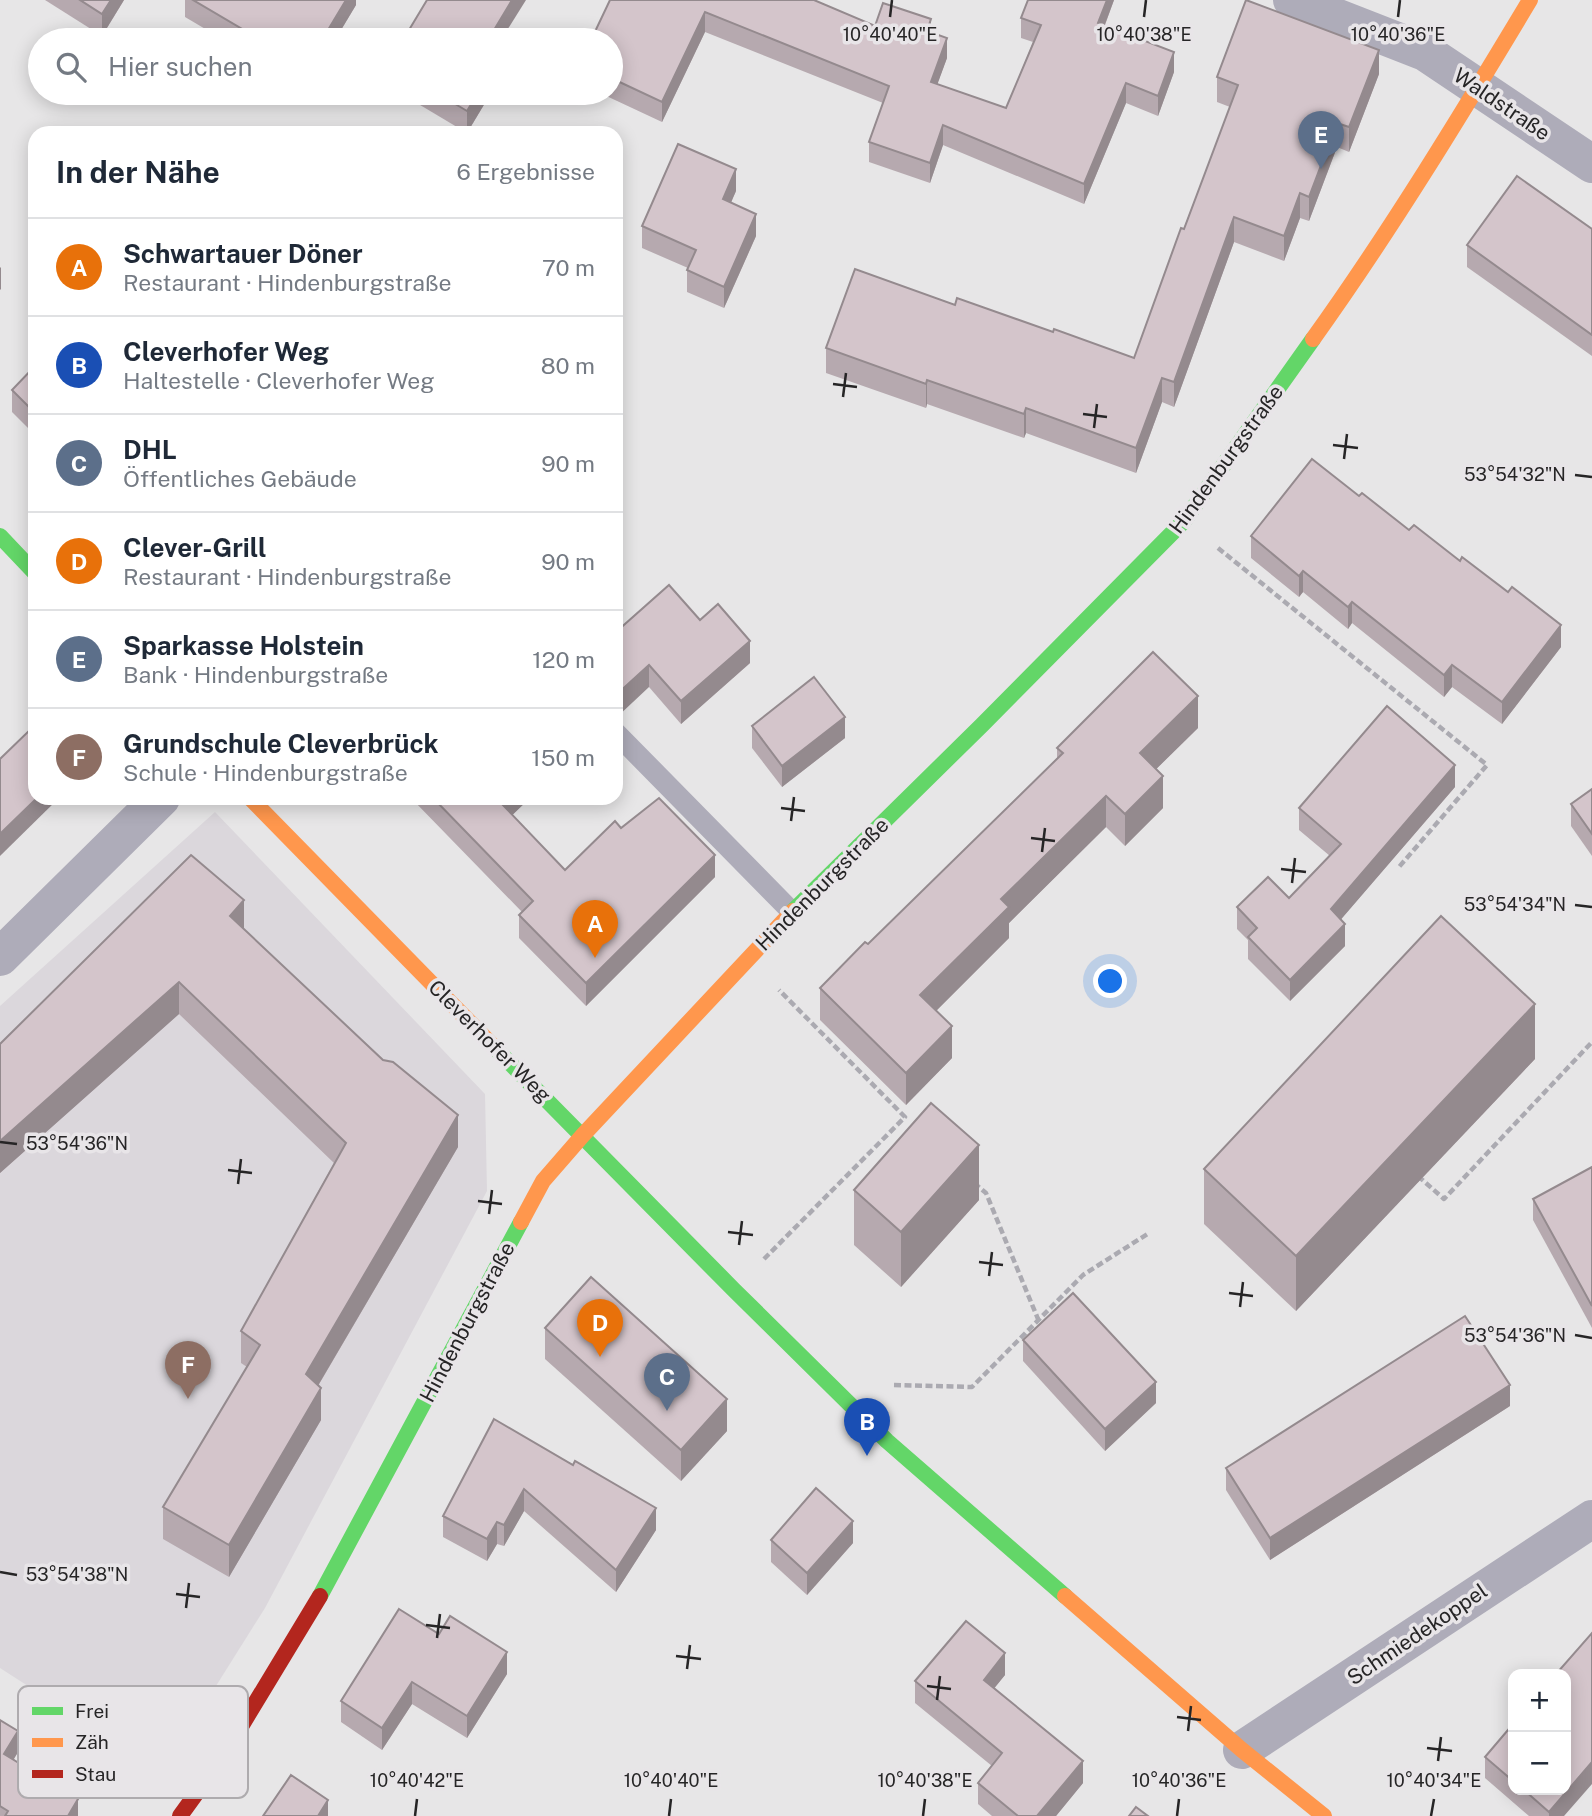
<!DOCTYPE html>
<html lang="de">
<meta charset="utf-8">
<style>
body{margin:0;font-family:"Public Sans",sans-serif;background:#f6f6f7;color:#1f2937}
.controls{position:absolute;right:21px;bottom:21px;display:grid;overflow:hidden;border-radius:14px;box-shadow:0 4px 18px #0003}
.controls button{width:63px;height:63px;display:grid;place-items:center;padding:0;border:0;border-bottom:2px solid #e0e1e3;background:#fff;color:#1f2937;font:35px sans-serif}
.you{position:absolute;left:1111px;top:982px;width:24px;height:24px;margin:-18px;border:5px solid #fff;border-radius:50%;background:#1a73e8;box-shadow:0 0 0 10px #1a73e833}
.badge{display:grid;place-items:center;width:46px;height:46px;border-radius:50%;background:#111827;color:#fff;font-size:23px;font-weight:700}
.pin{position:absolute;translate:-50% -58px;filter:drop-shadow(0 2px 4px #0008)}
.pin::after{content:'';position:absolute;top:37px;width:24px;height:21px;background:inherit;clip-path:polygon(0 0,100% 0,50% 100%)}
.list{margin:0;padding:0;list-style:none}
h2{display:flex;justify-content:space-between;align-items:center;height:91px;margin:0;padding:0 28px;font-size:30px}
h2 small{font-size:23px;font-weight:400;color:#747a83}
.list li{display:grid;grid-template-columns:46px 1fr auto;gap:21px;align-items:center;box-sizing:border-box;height:98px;padding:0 28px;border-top:2px solid #e0e1e3}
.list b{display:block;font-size:26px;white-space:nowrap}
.list p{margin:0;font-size:23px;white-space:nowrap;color:#747a83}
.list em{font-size:23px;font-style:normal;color:#747a83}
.icon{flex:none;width:38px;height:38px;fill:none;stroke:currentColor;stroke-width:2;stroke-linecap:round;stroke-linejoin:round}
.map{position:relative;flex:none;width:1592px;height:1816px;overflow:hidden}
.search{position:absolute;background:#fff;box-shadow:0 4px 18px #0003;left:28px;top:28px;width:595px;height:77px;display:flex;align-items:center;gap:18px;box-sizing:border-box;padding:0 24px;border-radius:38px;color:#747a83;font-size:26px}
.panel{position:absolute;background:#fff;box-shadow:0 4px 18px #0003;left:28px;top:126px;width:595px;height:679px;border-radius:21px}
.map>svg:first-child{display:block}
.built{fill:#dbd7dc}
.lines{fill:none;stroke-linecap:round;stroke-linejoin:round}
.path{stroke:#abaab1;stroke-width:4.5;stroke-dasharray:7 3.5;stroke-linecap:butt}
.lane{stroke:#aeacb9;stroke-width:21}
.street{stroke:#aeacb9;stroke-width:38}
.fast{stroke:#63d668;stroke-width:16}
.slow{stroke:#ff974d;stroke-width:16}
.jam{stroke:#b3261e;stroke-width:16}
.wall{fill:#b6a9af}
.shaded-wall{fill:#948a8e}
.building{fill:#d4c5cb;stroke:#948a8e;stroke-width:2}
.ticks{fill:none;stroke:#262526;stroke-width:2.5}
.labels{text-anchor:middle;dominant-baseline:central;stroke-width:7;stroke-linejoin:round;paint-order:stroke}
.street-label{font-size:21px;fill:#262526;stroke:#e8e5e8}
.key{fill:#e8e5e8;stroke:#aeabae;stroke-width:2}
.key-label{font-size:19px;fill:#262526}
.ticks-label{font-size:18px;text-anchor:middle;fill:#262526;stroke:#e8e5e8;stroke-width:7;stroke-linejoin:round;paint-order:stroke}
</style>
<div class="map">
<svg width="1592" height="1816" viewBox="0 0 1592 1816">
<rect width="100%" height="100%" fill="#e7e6e7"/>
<path class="built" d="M215 812 485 1094 487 1191 265 1608 162 1772 0 1668V1006Z"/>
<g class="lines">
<g class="path">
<path d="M1218 548 1487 765 1399 867"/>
<path d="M1418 1176 1444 1199 1592 1042"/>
<path d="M974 1183 986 1193 1038 1319"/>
<path d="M764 1259 905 1117 779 990"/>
<path d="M894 1385 972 1387 1083 1275 1149 1233"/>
</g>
<path class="lane" d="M616 733 792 912"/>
<g class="street">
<path d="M1292 0 1425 52 1592 164"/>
<path d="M0 957 161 798"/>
<path d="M1242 1750 1592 1519"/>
</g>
<g class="fast">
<path d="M0 536 35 573"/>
<path d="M793 911 982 725 1184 521 1313 339"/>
<path d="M496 1049 734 1290 887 1441 1065 1596"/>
<path d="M320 1596 521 1222"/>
</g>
<g class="slow">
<path d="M1313 339C1391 230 1461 115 1530 0"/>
<path d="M250 798 496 1049"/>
<path d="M521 1222 543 1181 583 1135 793 911"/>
<path d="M1065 1596 1242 1750 1324 1816"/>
</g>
<path class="jam" d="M180 1816 222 1758 320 1596"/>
</g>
<g class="wall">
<path d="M45 0H124L102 36Z"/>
<path d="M185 0H356V5L335 40H224L185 17Z"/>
<path d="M610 0 875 26 931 33 947 58 937 84 1006 108 1033 42 1021 38V18L1114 0 1105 25 1174 72 1158 116 1126 103 1084 204 943 145 930 183 869 162V142L883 103 705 32 662 122 600 93H611Z"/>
<path d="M1379 74 1349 152 1337 147 1309 221 1300 218 1284 261 1234 242 1174 407 1162 402 1136 473 1026 433 1024 438 927 404 926 408 826 373V348L955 305 1053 332 1134 358 1230 107 1217 102V77Z"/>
<path d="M400 93H491L467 133Z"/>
<path d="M736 191 731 202 756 236 724 308 687 292V270L688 268 642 248V226Z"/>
<path d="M1592 229V356L1467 267V245Z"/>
<path d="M35 366V435L12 412V390Z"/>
<path d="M1359 496 1409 530 1561 647 1502 724 1452 687 1444 697 1352 623 1348 629 1303 592 1299 597 1251 558V536Z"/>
<path d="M700 620 750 663 681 724 649 687 616 632Z"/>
<path d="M752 726 845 738 782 787 752 748Z"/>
<path d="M1198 728 1156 769 1163 808 1125 846 1106 827 1009 923V938L936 1011 952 1058 906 1105 820 1020V988L868 944 1057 758V748Z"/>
<path d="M1455 787 1341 919 1345 946 1290 1001 1248 959V940L1237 929V907L1289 898 1330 856 1299 830V808Z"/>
<path d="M1592 789V856L1571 826V804Z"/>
<path d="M411 798H530L512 815 565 870 621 828 715 877 586 1006 519 938V915L522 912Z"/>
<path d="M244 930 458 1147 318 1386 321 1420 229 1577 163 1539V1507L247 1367 241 1363V1331L334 1163 179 1014 0 1173V1044Z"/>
<path d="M1535 1059 1296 1311 1204 1224V1169Z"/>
<path d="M1592 1167V1328L1533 1220V1199Z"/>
<path d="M854 1190 979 1200 901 1287 854 1245Z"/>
<path d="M545 1328 727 1431 681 1481 545 1359Z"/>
<path d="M1023 1340 1156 1403 1105 1451 1023 1361Z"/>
<path d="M1510 1406 1270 1560 1226 1490V1468Z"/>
<path d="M494 1419 656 1530 616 1592 524 1511 504 1546 497 1544 487 1561 443 1537V1516Z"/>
<path d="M771 1540 853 1543 807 1595 771 1562Z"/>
<path d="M439 1634 507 1674 467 1738 412 1704 382 1750 341 1722V1701Z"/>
<path d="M1005 1675 994 1688 1083 1783 1056 1816H992L978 1804V1783L992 1766 915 1703V1681Z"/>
<path d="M0 1720 18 1752 14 1759 78 1816H0Z"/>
<path d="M1513 1724V1790H1566L1564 1816H1529L1485 1778V1757Z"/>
</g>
<g class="shaded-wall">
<path d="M111 0H124L102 36V14Z"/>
<path d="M346 0H356V5L335 40H322Z"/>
<path d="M512 0H526L501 40H488Z"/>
<path d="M1107 0H1114L1098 43V23Z"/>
<path d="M705 12V32L662 122V102Z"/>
<path d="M931 19V39L927 31Z"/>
<path d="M947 38V58L931 102V82Z"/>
<path d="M1379 50V74L1349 152V127Z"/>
<path d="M1174 52V72L1158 116V96Z"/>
<path d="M1126 83V103L1084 204V184Z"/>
<path d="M478 93H491L467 133V111Z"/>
<path d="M1337 123V147L1309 221V197Z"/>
<path d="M943 125V145L930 183V163Z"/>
<path d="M736 169V191L723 221V199Z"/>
<path d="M1300 193V218L1284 261V236Z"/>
<path d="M756 214V236L724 308V287Z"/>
<path d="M1234 217V242L1174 407V382Z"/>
<path d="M1 267V289L0 290V268Z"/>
<path d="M1162 378V402L1136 473V448Z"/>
<path d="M927 380V404L926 408V384Z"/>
<path d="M1026 408V433L1024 438V414Z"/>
<path d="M1303 571V592L1299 597V576Z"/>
<path d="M1352 602V623L1348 629V607Z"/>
<path d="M1561 625V647L1502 724V702Z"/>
<path d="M750 641V663L681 724V701Z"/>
<path d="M649 665V687L616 718V695Z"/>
<path d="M1452 665V687L1444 697V675Z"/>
<path d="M1198 696V728L1140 785V753Z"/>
<path d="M845 717V738L782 787V766Z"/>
<path d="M1455 765V787L1331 931V909Z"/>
<path d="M1163 776V808L1125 846V814Z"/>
<path d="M1106 796V827L1009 923V938L920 1027V995L1001 899Z"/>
<path d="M37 798H59L0 856V834Z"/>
<path d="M507 798H530L501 826V803Z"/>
<path d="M715 855V877L586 1006V983Z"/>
<path d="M244 900V932L230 916Z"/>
<path d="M1345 924V946L1290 1001V980Z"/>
<path d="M179 982V1014L0 1173V1141Z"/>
<path d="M1535 1004V1059L1296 1311V1256Z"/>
<path d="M952 1026V1058L906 1105V1073Z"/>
<path d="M458 1115V1147L306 1406V1374Z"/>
<path d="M979 1145V1200L901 1287V1232Z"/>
<path d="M1156 1382V1403L1105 1451V1429Z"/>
<path d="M1510 1385V1406L1270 1560V1538Z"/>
<path d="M321 1388V1420L229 1577V1545Z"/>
<path d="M727 1399V1431L681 1481V1450Z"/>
<path d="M524 1489V1511L504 1546V1525Z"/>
<path d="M656 1508V1530L616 1592V1570Z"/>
<path d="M853 1521V1543L807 1595V1573Z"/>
<path d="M497 1522V1544L487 1561V1539Z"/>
<path d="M507 1652V1674L467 1738V1716Z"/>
<path d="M1005 1653V1675L984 1701V1680Z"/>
<path d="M412 1682V1704L382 1750V1728Z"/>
<path d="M18 1731V1752L4 1775V1754Z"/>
<path d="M1083 1761V1783L1056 1816H1037Z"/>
<path d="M1592 1762V1784L1564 1816H1549V1812Z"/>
<path d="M78 1799V1816H68Z"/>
<path d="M328 1800V1816H318Z"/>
</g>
<g class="building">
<path d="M80 0H111L102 14Z"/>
<path d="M193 0H346L322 40H261Z"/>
<path d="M427 0H512L488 40H403Z"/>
<path d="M610 0H814L875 26 883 3 931 19 927 31 947 38 931 82 1006 108 1041 25 1021 18 1028 0H1107L1098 23 1174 52 1158 96 1126 83 1084 184 943 125 930 163 869 142 889 86 705 12 662 102 611 78V40H591Z"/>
<path d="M1246 0 1379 50 1349 127 1337 123 1309 197 1300 193 1284 236 1234 217 1174 382 1162 378 1136 448 1026 408 1024 414 927 380 926 384 826 348 855 269 955 305 957 298 1053 332 1054 329 1134 358 1181 228 1184 229 1238 85 1217 77Z"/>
<path d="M437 93H478L467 111Z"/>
<path d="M678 144 736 169 723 199 756 214 724 287 687 270 696 250 642 226Z"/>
<path d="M1517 176 1592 229V335L1467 245Z"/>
<path d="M35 366V413L12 390Z"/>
<path d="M1312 459 1359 496 1362 493 1409 530 1414 525 1460 561 1462 557 1508 592 1512 587 1561 625 1502 702 1452 665 1444 675 1352 602 1348 607 1303 571 1299 576 1251 536Z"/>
<path d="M669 585 700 620 718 604 750 641 681 701 649 665 616 695V632Z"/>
<path d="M1153 652 1198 696 1140 753 1163 776 1125 814 1106 796 1001 899 1009 907 920 995 952 1026 906 1073 820 988 865 942 868 944 1063 753 1057 748Z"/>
<path d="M814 677 845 717 782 766 752 726Z"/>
<path d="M1387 706 1455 765 1331 909 1345 924 1290 980 1248 937 1257 928 1237 907 1268 877 1289 898 1341 844 1299 808Z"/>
<path d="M35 725V798H37L0 834V759Z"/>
<path d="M1592 789V834L1571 804Z"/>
<path d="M433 798H507L501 803 565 870 615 821 621 828 659 798 715 855 586 983 519 915 533 901Z"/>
<path d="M191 855 244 900 230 916 383 1060 393 1062 458 1115 306 1374 321 1388 229 1545 163 1507 260 1345 241 1331 346 1143 179 982 0 1141V1044Z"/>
<path d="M1441 916 1535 1004 1296 1256 1204 1169Z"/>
<path d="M931 1103 979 1145 901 1232 854 1190Z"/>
<path d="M1592 1167V1306L1533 1199Z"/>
<path d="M591 1277 727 1399 681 1450 545 1328Z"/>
<path d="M1073 1293 1156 1382 1105 1429 1023 1340Z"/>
<path d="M1465 1316 1510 1385 1270 1538 1226 1468Z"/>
<path d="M494 1419 573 1465 575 1461 656 1508 616 1570 524 1489 504 1525 497 1522 487 1539 443 1516Z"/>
<path d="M816 1488 853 1521 807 1573 771 1540Z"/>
<path d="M399 1609 439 1634 450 1616 507 1652 467 1716 412 1682 382 1728 341 1701Z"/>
<path d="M966 1621 1005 1653 984 1680 1083 1761 1037 1816H1018L978 1783 1002 1753 915 1681Z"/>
<path d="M1592 1633V1762L1549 1812 1524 1790H1566V1674H1556Z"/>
<path d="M0 1720 18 1731 4 1754 78 1799 68 1816H5L8 1811 0 1806Z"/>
<path d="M1513 1724V1781L1485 1757Z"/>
<path d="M291 1775 328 1800 318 1816H263Z"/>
<path d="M1136 1807 1148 1816H1129Z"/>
</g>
<path class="ticks" d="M890 17 892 0M1144 17 1146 0M1398 17 1400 0M833 384 857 387M843 397 846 373M1083 414 1107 417M1094 428 1097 404M1333 445 1358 448M1344 459 1347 434M1575 475 1592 477M781 808 805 811M791 821 794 797M1031 838 1055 841M1042 852 1045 828M1281 869 1306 872M1292 883 1295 858M1575 905 1592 907M0 1142 17 1144M228 1170 252 1173M238 1184 241 1159M478 1201 502 1204M489 1214 492 1190M728 1232 753 1235M739 1245 742 1221M979 1262 1003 1265M989 1276 992 1252M1229 1293 1253 1296M1240 1307 1243 1282M1575 1335 1592 1338M0 1572 17 1575M176 1594 200 1597M186 1608 189 1583M426 1625 450 1628M437 1638 440 1614M676 1656 701 1659M687 1669 690 1645M927 1686 951 1689M937 1700 940 1676M1177 1717 1201 1720M1188 1731 1191 1706M1427 1748 1452 1751M1438 1761 1441 1737M415 1816 417 1799M669 1816 671 1799M923 1816 925 1799M1177 1816 1179 1799M1431 1816 1434 1799"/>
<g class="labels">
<g class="street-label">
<text transform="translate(1502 104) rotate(34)">Waldstraße</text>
<text transform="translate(1226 459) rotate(-54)">Hindenburgstraße</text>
<text transform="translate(822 884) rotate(-45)">Hindenburgstraße</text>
<text transform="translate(490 1041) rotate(45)">Cleverhofer Weg</text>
<text transform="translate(467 1322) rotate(-62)">Hindenburgstraße</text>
<text transform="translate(1417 1634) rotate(-34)">Schmiedekoppel</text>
</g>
</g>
<rect x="18" y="1686" width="230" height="112" rx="10" class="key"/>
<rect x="32" y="1707" width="31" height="8" fill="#63d668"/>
<rect x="32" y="1738" width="31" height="9" fill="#ff974d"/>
<rect x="32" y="1770" width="31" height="8" fill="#b3261e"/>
<g class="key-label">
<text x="75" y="1718">Frei</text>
<text x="75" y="1749">Zäh</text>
<text x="75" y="1781">Stau</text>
</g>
<g class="ticks-label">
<text x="890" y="41">10°40'40"E</text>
<text x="1144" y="41">10°40'38"E</text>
<text x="1398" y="41">10°40'36"E</text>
<text x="1515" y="481">53°54'32"N</text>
<text x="1515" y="911">53°54'34"N</text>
<text x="77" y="1150">53°54'36"N</text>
<text x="1515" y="1342">53°54'36"N</text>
<text x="77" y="1581">53°54'38"N</text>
<text x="417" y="1787">10°40'42"E</text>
<text x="671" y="1787">10°40'40"E</text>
<text x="925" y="1787">10°40'38"E</text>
<text x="1179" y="1787">10°40'36"E</text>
<text x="1434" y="1787">10°40'34"E</text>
</g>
</svg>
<div class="controls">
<button>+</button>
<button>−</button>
</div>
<div class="you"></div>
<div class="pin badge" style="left:595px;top:958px;background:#e8710a">A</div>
<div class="pin badge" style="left:867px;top:1456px;background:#1a4fb4">B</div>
<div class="pin badge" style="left:667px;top:1411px;background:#5c6f8a">C</div>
<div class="pin badge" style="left:600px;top:1357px;background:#e8710a">D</div>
<div class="pin badge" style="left:1321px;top:169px;background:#5c6f8a">E</div>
<div class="pin badge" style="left:188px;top:1399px;background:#8d6e63">F</div>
<div class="search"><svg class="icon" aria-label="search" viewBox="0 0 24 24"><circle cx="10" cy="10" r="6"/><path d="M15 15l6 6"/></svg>Hier suchen</div>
<section class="panel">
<h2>In der Nähe<small>6 Ergebnisse</small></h2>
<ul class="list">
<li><span class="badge" style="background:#e8710a">A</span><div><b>Schwartauer Döner</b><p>Restaurant · Hindenburgstraße</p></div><em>70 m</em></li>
<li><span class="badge" style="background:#1a4fb4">B</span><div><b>Cleverhofer Weg</b><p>Haltestelle · Cleverhofer Weg</p></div><em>80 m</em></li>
<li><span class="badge" style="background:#5c6f8a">C</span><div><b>DHL</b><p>Öffentliches Gebäude</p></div><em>90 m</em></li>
<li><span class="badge" style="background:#e8710a">D</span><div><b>Clever-Grill</b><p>Restaurant · Hindenburgstraße</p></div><em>90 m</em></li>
<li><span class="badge" style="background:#5c6f8a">E</span><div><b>Sparkasse Holstein</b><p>Bank · Hindenburgstraße</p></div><em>120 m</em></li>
<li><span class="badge" style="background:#8d6e63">F</span><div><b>Grundschule Cleverbrück</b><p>Schule · Hindenburgstraße</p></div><em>150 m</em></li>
</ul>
</section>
</div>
